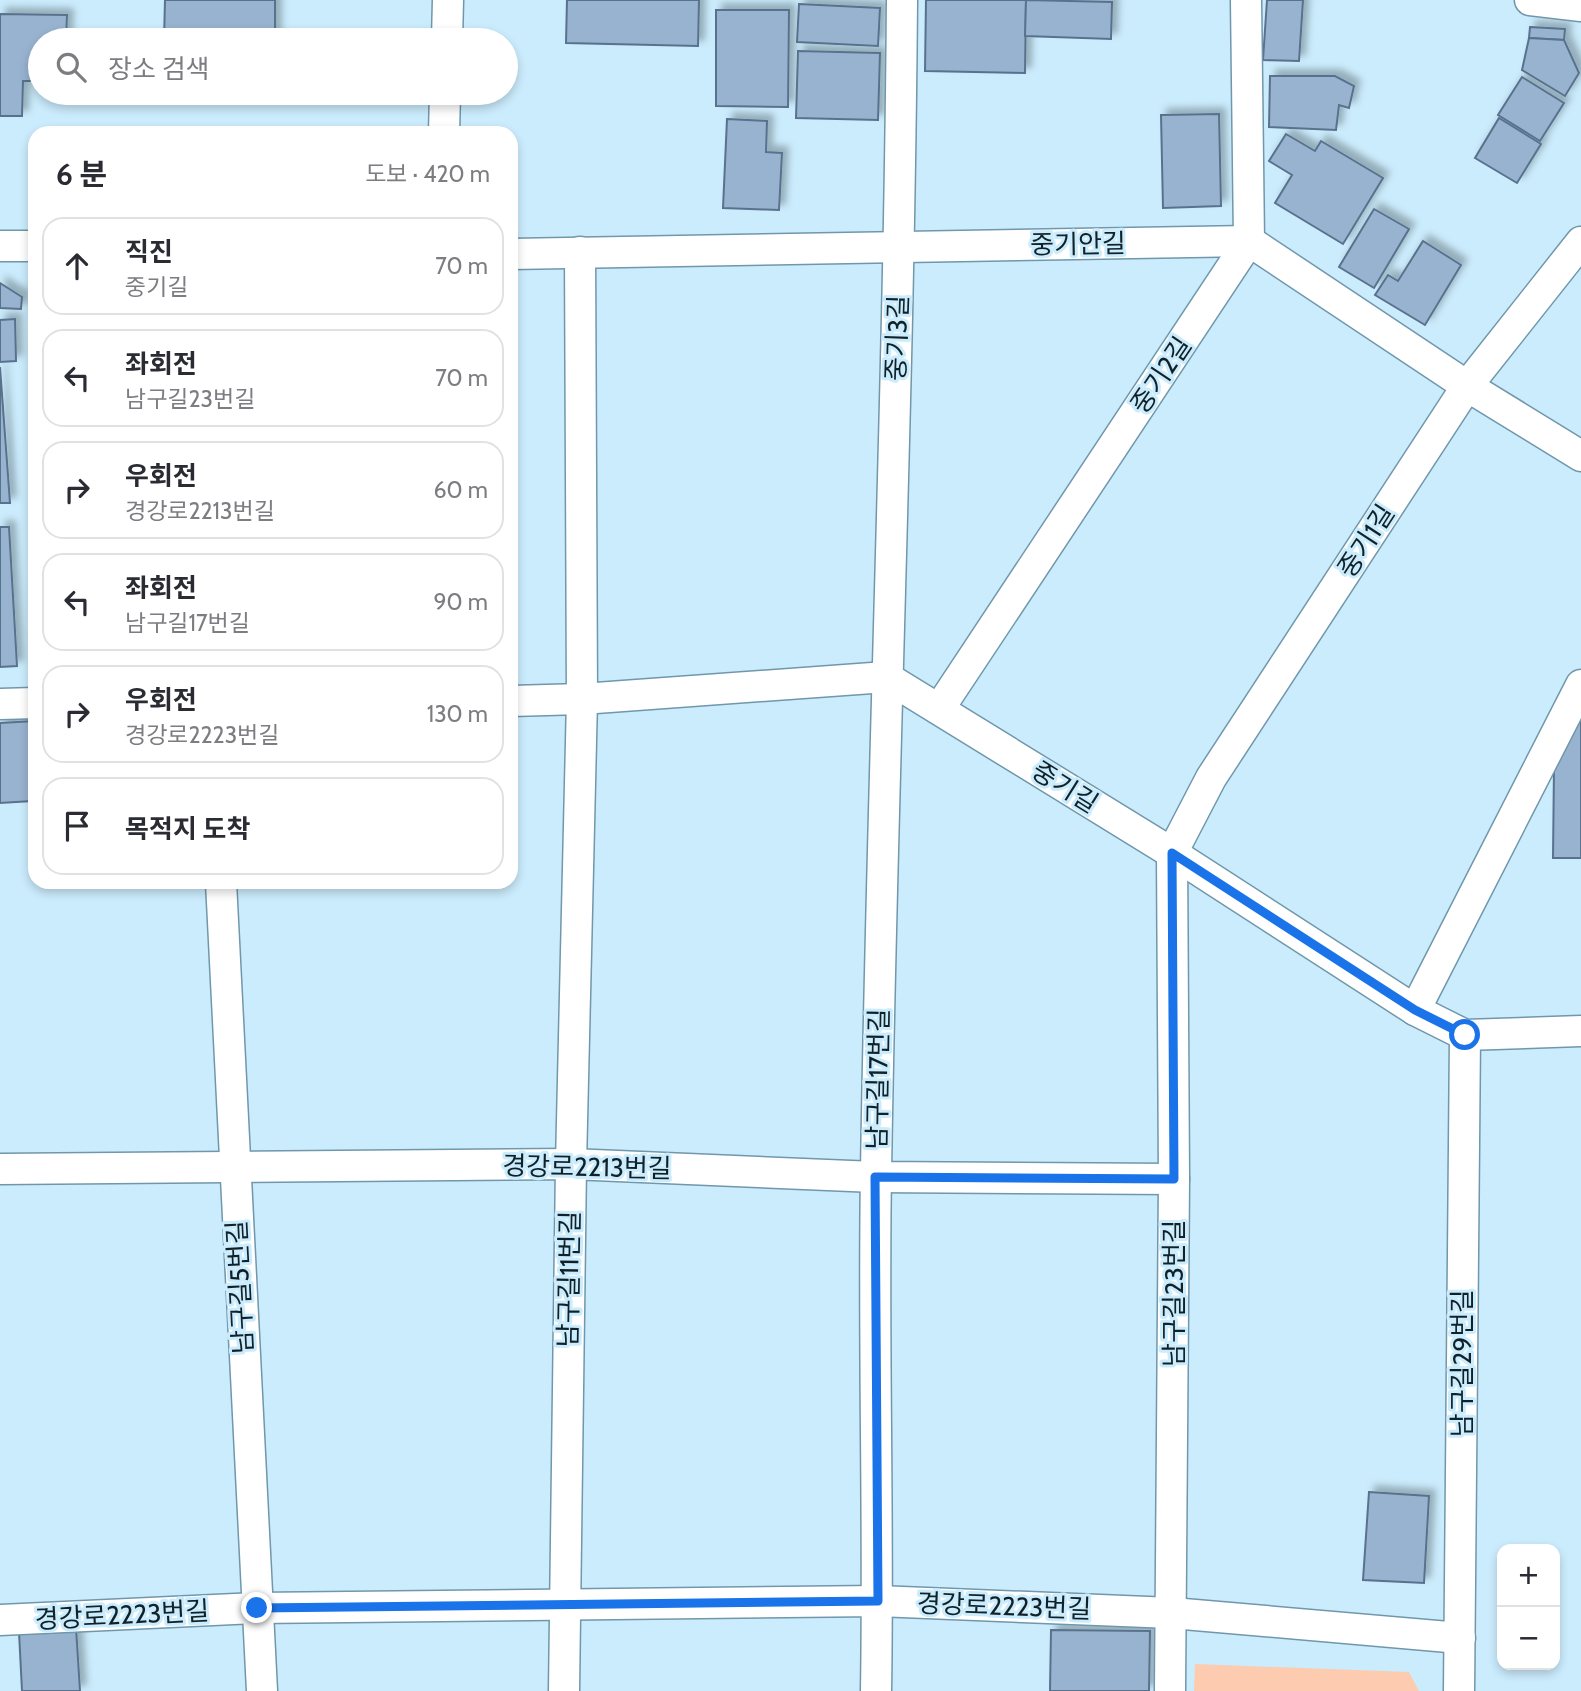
<!DOCTYPE html>
<html lang="ko">
<meta charset="utf-8">
<style>
body{margin:0;font-family:Cabin,"Noto Sans KR",sans-serif;background:#f7f7f7;color:#2b2b33}
.controls{position:absolute;right:21px;bottom:21px;display:grid;overflow:hidden;border-radius:14px;box-shadow:0 4px 10px #0003}
.controls button{width:63px;height:63px;display:grid;place-items:center;padding:0;border:0;border-bottom:2px solid #e1e1e2;background:#fff;color:#2b2b33;font:35px sans-serif}
.stop{position:absolute;width:21px;height:21px;margin:-16px;border:5px solid #1a73e8;border-radius:50%;background:#fff}
.stop.end{background:#1a73e8;border-color:#fff;box-shadow:0 2px 7px #0008}
.list{margin:0;padding:0;list-style:none}
h2{display:flex;justify-content:space-between;align-items:center;height:91px;margin:0;padding:0 28px;font-size:30px}
h2 small{font-size:23px;font-weight:400;color:#7c7c81}
.list li{display:grid;grid-template-columns:46px 1fr auto;gap:21px;align-items:center;box-sizing:border-box;height:98px;margin:0 14px 14px;padding:0 14px;border:2px solid #e1e1e2;border-radius:21px}
.list b{display:block;font-size:26px;white-space:nowrap}
.list p{margin:0;font-size:23px;white-space:nowrap;color:#7c7c81}
.list em{font-size:23px;font-style:normal;color:#7c7c81}
.icon{flex:none;width:38px;height:38px;fill:none;stroke:currentColor;stroke-width:2;stroke-linecap:round;stroke-linejoin:round}
.map{position:relative;flex:none;width:1581px;height:1691px;overflow:hidden}
.search{position:absolute;background:#fff;box-shadow:0 4px 10px #0003;left:28px;top:28px;width:490px;height:77px;display:flex;align-items:center;gap:18px;box-sizing:border-box;padding:0 24px;border-radius:38px;color:#7c7c81;font-size:26px}
.panel{position:absolute;background:#fff;box-shadow:0 4px 10px #0003;left:28px;top:126px;width:490px;height:763px;border-radius:21px}
.map>svg:first-child{display:block}
.green{fill:#fdcbb0}
.building{fill:#98b3d0;stroke:#59728d;stroke-width:2;filter:url(#shadow)}
.lines{fill:none;stroke-linecap:round;stroke-linejoin:round}
.minor-casing{stroke:#7097ab;stroke-width:33}
.minor{stroke:#fff;stroke-width:30}
.route{stroke:#1a73e8;stroke-width:9}
.labels{text-anchor:middle;dominant-baseline:central;stroke-width:6;stroke-linejoin:round;paint-order:stroke}
.street-label{font-size:26px;fill:#112128;stroke:#cbecfd}
</style>
<div class="map">
<svg width="1581" height="1691" viewBox="0 0 1581 1691">
<defs>
<filter id="shadow"><feDropShadow dx="6" dy="-6" stdDeviation="3.5" flood-color="#0004"/></filter>
</defs>
<rect width="100%" height="100%" fill="#cbecfd"/>
<path class="green" d="M1195 1664 1409 1672 1419 1691H1194Z"/>
<g class="building">
<path d="M165 0H275V40H164Z"/>
<path d="M567 0H699L698 46 566 43Z"/>
<path d="M926 0H1026L1025 73 925 71Z"/>
<path d="M1026 0 1112 2 1111 39 1025 36Z"/>
<path d="M1267 0H1303L1299 61 1263 60Z"/>
<path d="M799 4 880 8 878 46 797 42Z"/>
<path d="M716 10H789L788 107 716 106Z"/>
<path d="M0 14 67 15 66 40H40V81H23L22 116H0Z"/>
<path d="M1530 27 1565 29 1564 40 1529 38Z"/>
<path d="M1529 38 1564 40 1579 73 1565 96 1522 70Z"/>
<path d="M798 51 880 53 878 120 796 118Z"/>
<path d="M1270 76H1335L1354 86 1349 108 1339 105 1336 130 1269 127Z"/>
<path d="M1522 77 1564 103 1540 141 1498 115Z"/>
<path d="M1219 114 1221 206 1163 208 1161 115Z"/>
<path d="M1499 118 1541 144 1517 183 1475 158Z"/>
<path d="M727 119 767 121 766 152 782 153 779 210 723 208Z"/>
<path d="M1286 134 1315 151 1321 141 1383 178 1343 244 1275 203 1292 175 1269 161Z"/>
<path d="M1374 209 1409 229 1374 288 1339 267Z"/>
<path d="M1423 241 1461 265 1425 325 1375 295 1388 275 1398 281Z"/>
<path d="M0 283 22 297 21 309 0 308Z"/>
<path d="M15 319 16 361 0 362V320Z"/>
<path d="M0 367 10 503H0Z"/>
<path d="M0 527H9L17 666 0 667Z"/>
<path d="M1581 701V858H1553L1554 767Z"/>
<path d="M35 721V769H30L32 801 0 803V723Z"/>
<path d="M1369 1492 1429 1496 1424 1583 1363 1580Z"/>
<path d="M76 1628 80 1691H22L19 1632Z"/>
<path d="M1051 1630 1150 1631 1149 1691H1050Z"/>
</g>
<g class="lines">
<defs>
<g id="minor">
<path d="M1530 0 1581 6"/>
<path d="M447 40 448 0"/>
<path d="M444 133 445 93"/>
<path d="M0 246H35"/>
<path d="M511 254 1249 241 1467 386 1581 456"/>
<path d="M511 701 582 699 886 677 1172 853 1415 1010 1465 1035 1581 1031"/>
<path d="M0 704 35 703"/>
<path d="M939 709 1249 241 1246 0"/>
<path d="M221 882 262 1691"/>
<path d="M1415 1010 1581 685"/>
<path d="M0 1169 571 1164 875 1177 1174 1179"/>
<path d="M0 1620 257 1608 878 1601 1172 1613 1460 1638"/>
<path d="M564 1691 571 1164 582 699 580 252"/>
<path d="M876 1691C879 1518 873 1345 876 1173 882 782 899 391 902 0"/>
<path d="M1170 1691 1174 1179 1172 853 1211 778 1467 386 1581 242"/>
<path d="M1459 1691 1465 1035"/>
</g>
</defs>
<use href="#minor" class="minor-casing"/>
<use href="#minor" class="minor"/>
</g>
<g class="lines">
<path class="route" d="M257 1608 878 1601 875 1177 1174 1179 1172 853 1415 1010 1465 1035"/>
</g>
<g class="labels">
<g class="street-label">
<text transform="translate(1078 244) rotate(-1)">중기안길</text>
<text transform="translate(897 338) rotate(-88)">중기3길</text>
<text transform="translate(1161 375) rotate(-56)">중기2길</text>
<text transform="translate(1366 541) rotate(-57)">중기1길</text>
<text transform="translate(1065 787) rotate(32)">중기길</text>
<text transform="translate(878 1079) rotate(-89)">남구길17번길</text>
<text transform="translate(587 1167) rotate(1)">경강로2213번길</text>
<text transform="translate(569 1279) rotate(-89)">남구길11번길</text>
<text transform="translate(240 1287) rotate(-93)">남구길5번길</text>
<text transform="translate(1174 1293) rotate(-90)">남구길23번길</text>
<text transform="translate(1462 1363) rotate(-90)">남구길29번길</text>
<text transform="translate(1004 1606) rotate(2)">경강로2223번길</text>
<text transform="translate(122 1615) rotate(-3)">경강로2223번길</text>
</g>
</g>
</svg>
<div class="controls">
<button>+</button>
<button>−</button>
</div>
<div class="stop" style="left:1465px;top:1035px"></div>
<div class="stop end" style="left:257px;top:1608px"></div>
<div class="search"><svg class="icon" aria-label="search" viewBox="0 0 24 24"><circle cx="10" cy="10" r="6"/><path d="M15 15l6 6"/></svg>장소 검색</div>
<section class="panel">
<h2>6 분<small>도보 · 420 m</small></h2>
<ul class="list">
<li><svg class="icon" aria-label="ahead" viewBox="0 0 24 24"><path d="M12 20V5M6 11l6-6 6 6"/></svg><div><b>직진</b><p>중기길</p></div><em>70 m</em></li>
<li><svg class="icon" aria-label="left" viewBox="0 0 24 24"><path d="M17 20v-9H6M10 6l-5 5 5 5"/></svg><div><b>좌회전</b><p>남구길23번길</p></div><em>70 m</em></li>
<li><svg class="icon" aria-label="right" viewBox="0 0 24 24"><path d="M7 20v-9h11M14 6l5 5-5 5"/></svg><div><b>우회전</b><p>경강로2213번길</p></div><em>60 m</em></li>
<li><svg class="icon" aria-label="left" viewBox="0 0 24 24"><path d="M17 20v-9H6M10 6l-5 5 5 5"/></svg><div><b>좌회전</b><p>남구길17번길</p></div><em>90 m</em></li>
<li><svg class="icon" aria-label="right" viewBox="0 0 24 24"><path d="M7 20v-9h11M14 6l5 5-5 5"/></svg><div><b>우회전</b><p>경강로2223번길</p></div><em>130 m</em></li>
<li><svg class="icon" aria-label="arrive" viewBox="0 0 24 24"><path d="M6 21V4h12l-3 4 3 4H6"/></svg><div><b>목적지 도착</b></div></li>
</ul>
</section>
</div>
